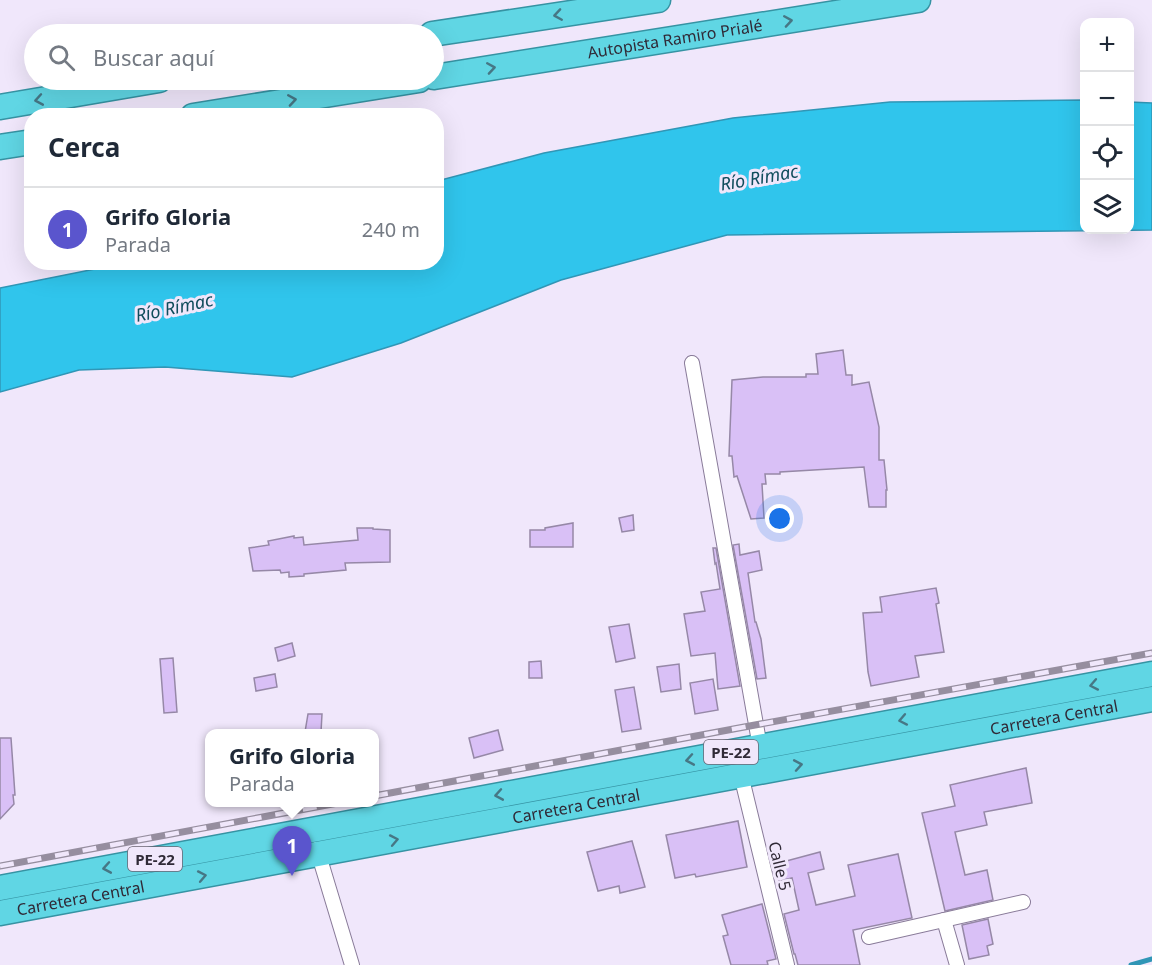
<!DOCTYPE html>
<html lang="es">
<meta charset="utf-8">
<style>
body{margin:0;font-family:"Noto Sans",sans-serif;background:#f6f6f7;color:#1f2937}
.controls{position:absolute;right:18px;top:18px;display:grid;overflow:hidden;border-radius:12px;box-shadow:0 6px 24px #0002}
.controls button{width:54px;height:54px;display:grid;place-items:center;padding:0;border:0;border-bottom:2px solid #e0e1e3;background:#fff;color:#1f2937;font:30px sans-serif}
.you{position:absolute;left:780px;top:519px;width:21px;height:21px;margin:-15px;border:4px solid #fff;border-radius:50%;background:#1a73e8;box-shadow:0 0 0 9px #1a73e833}
.badge{display:grid;place-items:center;width:39px;height:39px;border-radius:50%;background:#5a55cd;color:#fff;font-size:20px;font-weight:700}
.pin{position:absolute;translate:-50% -50px;filter:drop-shadow(0 2px 3px #0008)}
.pin::after{content:'';position:absolute;top:32px;width:21px;height:18px;background:inherit;clip-path:polygon(0 0,100% 0,50% 100%)}
.popup{position:absolute;left:205px;top:729px;width:174px;height:78px;box-sizing:border-box;display:grid;place-content:center;border-radius:12px;background:#fff;filter:drop-shadow(0 2px 4px #0005);font-size:20px;white-space:nowrap;color:#747a83}
.popup b{font-size:22px;color:#1f2937}
.popup::after{content:'';position:absolute;left:50%;top:100%;margin-left:-12px;border:12px solid transparent;border-top-color:#fff}
.list{margin:0;padding:0;list-style:none}
h2{display:flex;justify-content:space-between;align-items:center;height:78px;margin:0;padding:0 24px;font-size:26px}
h2 small{font-size:20px;font-weight:400;color:#747a83}
.list li{display:grid;grid-template-columns:39px 1fr auto;gap:18px;align-items:center;box-sizing:border-box;height:84px;padding:0 24px;border-top:2px solid #e0e1e3}
.list b{display:block;font-size:22px;white-space:nowrap}
.list p{margin:0;font-size:20px;white-space:nowrap;color:#747a83}
.list em{font-size:20px;font-style:normal;color:#747a83}
.icon{flex:none;width:33px;height:33px;fill:none;stroke:currentColor;stroke-width:2;stroke-linecap:round;stroke-linejoin:round}
.map{position:relative;flex:none;width:1152px;height:965px;overflow:hidden}
.search{position:absolute;background:#fff;box-shadow:0 6px 24px #0002;left:24px;top:24px;width:420px;height:66px;display:flex;align-items:center;gap:15px;box-sizing:border-box;padding:0 21px;border-radius:33px;color:#747a83;font-size:22px}
.panel{position:absolute;background:#fff;box-shadow:0 6px 24px #0002;left:24px;top:108px;width:420px;height:162px;border-radius:24px}
.map>svg:first-child{display:block}
.water{fill:#30c5ec;stroke:#3096b6;stroke-width:1.5}
.lines{fill:none;stroke-linecap:round;stroke-linejoin:round}
.stream{stroke:#3096b6;stroke-width:5}
.building{fill:#d9c0f6;stroke:#9688a7;stroke-width:1.5}
.minor-casing{stroke:#897b99;stroke-width:16}
.trunk-casing{stroke:#3693a3;stroke-width:27}
.minor{stroke:#fff;stroke-width:14}
.trunk{stroke:#60d6e4;stroke-width:24}
.rail-casing{stroke:#968e9f;stroke-width:7}
.rail{stroke:#f0e7fb;stroke-width:4.5;stroke-dasharray:14;stroke-linecap:butt}
.oneway{stroke:#467785}
.labels{text-anchor:middle;dominant-baseline:central;stroke-width:6;stroke-linejoin:round;paint-order:stroke}
.shield{fill:#f0e7fb;stroke:#6a6372;stroke-width:1.5}
.shield-label{font-size:15px;font-weight:bold;fill:#302a37}
.street-label{font-size:16px;fill:#302a37;stroke:#f0e7fb}
.water-label{font-size:18px;font-style:italic;fill:#104c5c;stroke:#f0e7fb}
</style>
<div class="map">
<svg width="1152" height="965" viewBox="0 0 1152 965">
<rect width="100%" height="100%" fill="#f0e7fb"/>
<path class="water" d="M1084 100V230H1130V102L1152 103V230L727 235 561 280 401 343 292 377 165 367 79 370 0 392V288L125 263 436 262 437 181 544 153 733 118 890 102Z"/>
<g class="lines">
<path class="stream" d="M1131 965 1152 959"/>
</g>
<g class="building">
<path d="M843 350 846 375H852V385L869 382 879 427V460H884L887 490H886V507H869L864 467 780 472V474H765L766 484H762L764 518 751 519 737 476 734 477 732 456H729L732 380 763 377H806V374H818L816 354Z"/>
<path d="M633 515 634 530 622 532 619 518Z"/>
<path d="M573 523V547H530V530H545V528Z"/>
<path d="M357 528H373V529L390 530V562L345 563 346 570 304 574V576L289 577V572L281 573 280 570 253 571 249 548 269 545 268 541 294 536V538L303 537 304 545 358 540Z"/>
<path d="M739 544 740 555 759 551 762 570 748 573 755 622H756L761 639 766 678 757 679 733 545Z"/>
<path d="M713 548H716L740 686 718 689 715 653 691 656 684 614 705 611 701 592 720 589 716 563 715 564Z"/>
<path d="M936 588 939 603 936 604 944 652 915 656 919 677 871 686 868 672 863 613 882 612 880 597Z"/>
<path d="M629 624 635 658 616 662 609 627Z"/>
<path d="M292 643 295 656 278 661 275 648Z"/>
<path d="M173 658 177 712 164 713 160 659Z"/>
<path d="M541 661 542 678H529V662Z"/>
<path d="M679 664 681 689 661 692 657 667Z"/>
<path d="M275 674 277 687 256 691 254 678Z"/>
<path d="M713 679 718 710 695 714 690 683Z"/>
<path d="M634 687 641 729 622 732 615 690Z"/>
<path d="M308 714H322L321 732H305Z"/>
<path d="M498 730 503 750 474 758 469 738Z"/>
<path d="M0 738H11L15 795H13L14 804 0 819Z"/>
<path d="M1026 768 1032 803 984 812 987 825 955 832 965 875 987 870 993 900 945 911 922 813 955 806 950 785Z"/>
<path d="M738 821 747 867 696 877 695 874 675 878 666 835Z"/>
<path d="M632 841 645 887 620 893 619 886 598 891 587 852Z"/>
<path d="M820 852 824 869 808 873 816 905 855 896 848 865 898 854 912 918 853 930 860 965H798L795 954H794L784 914 799 910 792 878 779 881 775 864Z"/>
<path d="M762 904 776 959 767 961 768 965H731L723 936 728 935 722 915Z"/>
<path d="M988 919 993 944 987 946 989 955 969 959 962 925Z"/>
</g>
<g class="lines">
<defs>
<g id="minor">
<path d="M692 363 760 747"/>
<path d="M741 775 787 965"/>
<path d="M317 849 352 965"/>
<path d="M944 920 957 965"/>
<path d="M869 937 1023 902"/>
</g>
<g id="trunk">
<path d="M432 34 658 0"/>
<path id="s1" d="M434 77 918 0"/>
<path d="M0 107 159 80"/>
<path d="M193 116 419 80"/>
<path d="M0 147 32 142"/>
<path d="M0 888 1152 674"/>
<path id="s2" d="M0 913 1152 699"/>
</g>
</defs>
<use href="#minor" class="minor-casing"/>
<use href="#trunk" class="trunk-casing"/>
<use href="#minor" class="minor"/>
<use href="#trunk" class="trunk"/>
<defs>
<g id="rail">
<path d="M374 796 755 725 1152 653"/>
<path d="M0 866 343 802"/>
</g>
</defs>
<use href="#rail" class="rail-casing"/>
<use href="#rail" class="rail"/>
</g>
<defs><path id="oneway-chevron" d="M-2-3.5L2.5 0L-2 3.5" fill="none" stroke-width="1.6" stroke-linecap="round" stroke-linejoin="round" transform="scale(1.5)"/></defs>
<g class="oneway">
<use href="#oneway-chevron" transform="translate(558 15) rotate(171)"/>
<use href="#oneway-chevron" transform="translate(788 21) rotate(-9)"/>
<use href="#oneway-chevron" transform="translate(491 68) rotate(-9)"/>
<use href="#oneway-chevron" transform="translate(39 100) rotate(170)"/>
<use href="#oneway-chevron" transform="translate(292 100) rotate(-9)"/>
<use href="#oneway-chevron" transform="translate(1094 685) rotate(169)"/>
<use href="#oneway-chevron" transform="translate(903 720) rotate(169)"/>
<use href="#oneway-chevron" transform="translate(690 760) rotate(170)"/>
<use href="#oneway-chevron" transform="translate(798 765) rotate(-10)"/>
<use href="#oneway-chevron" transform="translate(499 795) rotate(170)"/>
<use href="#oneway-chevron" transform="translate(394 840) rotate(-11)"/>
<use href="#oneway-chevron" transform="translate(107 868) rotate(170)"/>
<use href="#oneway-chevron" transform="translate(202 876) rotate(-11)"/>
</g>
<g class="labels">
<g class="shield">
<rect x="704" y="740" width="54" height="24" rx="4.5"/>
<rect x="128" y="847" width="54" height="24" rx="4.5"/>
</g>
<g class="shield-label">
<text x="731" y="752">PE-22</text>
<text x="155" y="859">PE-22</text>
</g>
<g class="street-label">
<text stroke="none"><textPath href="#s1" startOffset="244">Autopista Ramiro Prialé</textPath></text>
<text stroke="none"><textPath href="#s2" startOffset="1072">Carretera Central</textPath></text>
<text stroke="none"><textPath href="#s2" startOffset="586">Carretera Central</textPath></text>
<text transform="translate(780 866) rotate(76)">Calle 5</text>
<text stroke="none"><textPath href="#s2" startOffset="82">Carretera Central</textPath></text>
</g>
<g class="water-label">
<text transform="translate(759 177) rotate(-10)">Río Rímac</text>
<text transform="translate(174 307) rotate(-12)">Río Rímac</text>
</g>
</g>
</svg>
<div class="controls">
<button>+</button>
<button>−</button>
<button><svg class="icon" aria-label="locate" viewBox="0 0 24 24"><circle cx="12" cy="12" r="6"/><path d="M12 2v4M12 18v4M2 12h4M18 12h4"/></svg></button>
<button><svg class="icon" aria-label="layers" viewBox="0 0 24 24"><path d="M12 4l9 5-9 5-9-5zM3 14l9 5 9-5"/></svg></button>
</div>
<div class="you"></div>
<div class="pin badge" style="left:292px;top:876px">1</div>
<div class="popup"><b>Grifo Gloria</b>Parada</div>
<div class="search"><svg class="icon" aria-label="search" viewBox="0 0 24 24"><circle cx="10" cy="10" r="6"/><path d="M15 15l6 6"/></svg>Buscar aquí</div>
<section class="panel">
<h2>Cerca<small></small></h2>
<ul class="list">
<li><span class="badge">1</span><div><b>Grifo Gloria</b><p>Parada</p></div><em>240 m</em></li>
</ul>
</section>
</div>
